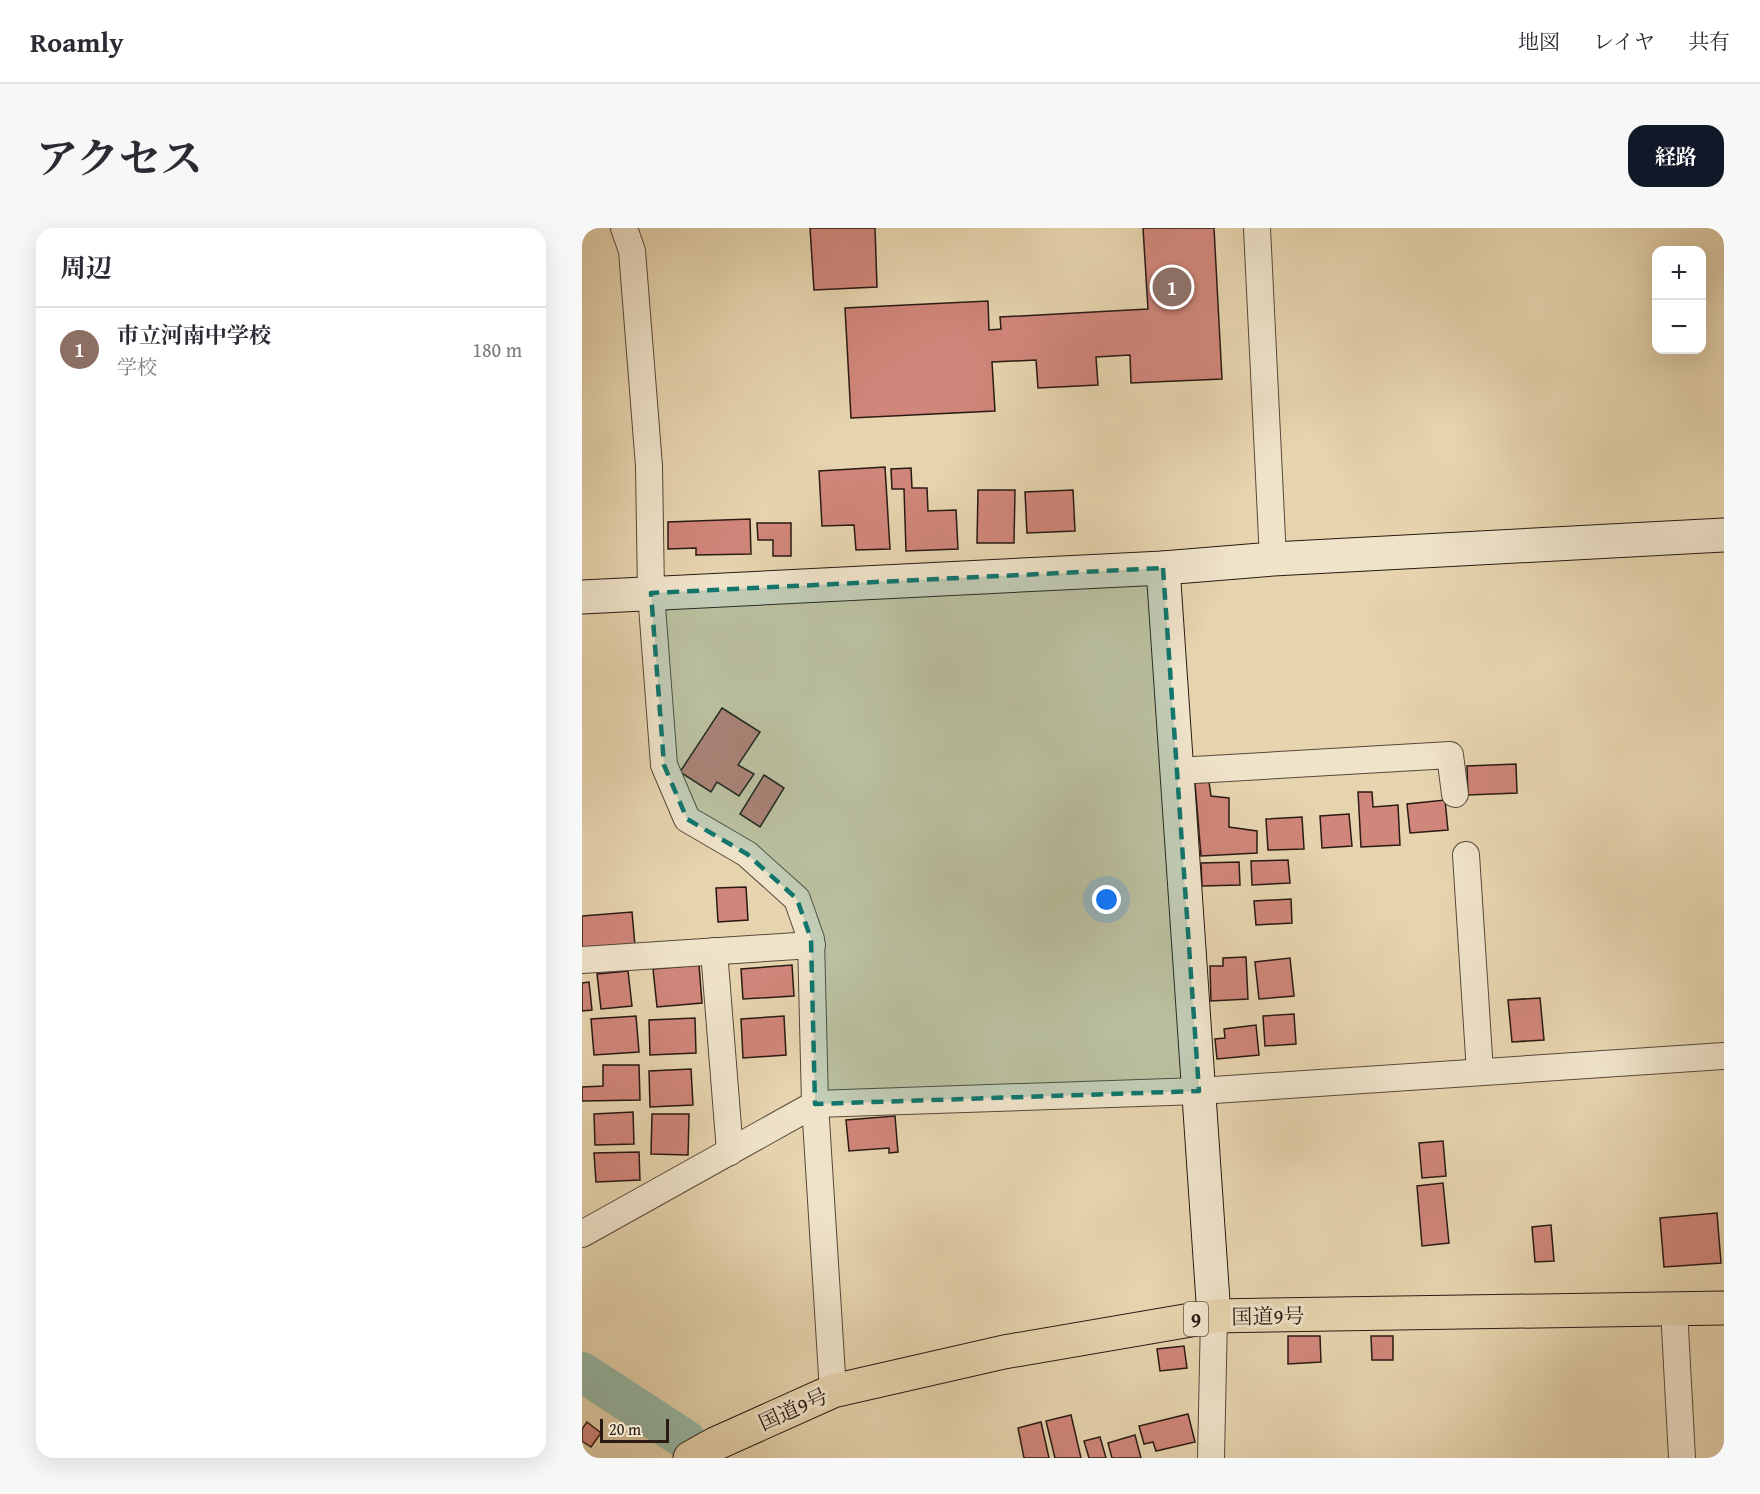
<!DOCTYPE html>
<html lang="ja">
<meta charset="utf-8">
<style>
body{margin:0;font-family:"Gentium Book Plus","Noto Serif JP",serif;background:#f7f7f7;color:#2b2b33}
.controls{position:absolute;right:18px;top:18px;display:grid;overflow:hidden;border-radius:12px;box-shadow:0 6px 24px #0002}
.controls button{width:54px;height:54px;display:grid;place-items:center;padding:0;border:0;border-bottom:2px solid #e1e1e2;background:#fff;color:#2b2b33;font:30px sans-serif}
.scale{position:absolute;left:18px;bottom:15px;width:69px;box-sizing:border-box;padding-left:6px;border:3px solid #291a13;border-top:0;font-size:16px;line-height:21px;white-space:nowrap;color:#291a13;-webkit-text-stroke:4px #efe3ca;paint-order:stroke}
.you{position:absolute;left:525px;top:672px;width:21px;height:21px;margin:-15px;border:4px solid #fff;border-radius:50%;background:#1a73e8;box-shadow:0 0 0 9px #1a73e833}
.badge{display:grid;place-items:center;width:39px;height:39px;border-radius:50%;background:#111827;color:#fff;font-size:20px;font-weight:700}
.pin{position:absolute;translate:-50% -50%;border:3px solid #fff;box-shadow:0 2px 6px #0006}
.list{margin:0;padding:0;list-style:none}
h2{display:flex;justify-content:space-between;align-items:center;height:78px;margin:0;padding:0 24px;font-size:26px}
h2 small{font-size:20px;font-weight:400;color:#7c7c81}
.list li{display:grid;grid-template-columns:39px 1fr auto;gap:18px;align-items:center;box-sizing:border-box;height:84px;padding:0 24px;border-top:2px solid #e1e1e2}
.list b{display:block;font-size:22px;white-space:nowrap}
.list p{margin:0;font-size:20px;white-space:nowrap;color:#7c7c81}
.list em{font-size:20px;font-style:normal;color:#7c7c81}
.map{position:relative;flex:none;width:1142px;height:1230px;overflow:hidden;border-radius:18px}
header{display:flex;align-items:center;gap:36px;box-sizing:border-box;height:84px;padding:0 30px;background:#fff;border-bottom:2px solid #e1e1e2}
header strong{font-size:28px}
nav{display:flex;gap:33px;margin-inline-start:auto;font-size:21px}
.intro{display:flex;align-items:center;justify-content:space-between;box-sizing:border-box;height:144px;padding:0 36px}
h1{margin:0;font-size:42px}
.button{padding:15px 27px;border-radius:18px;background:#111827;color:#fff;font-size:21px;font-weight:700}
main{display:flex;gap:36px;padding:0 36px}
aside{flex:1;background:#fff;border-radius:18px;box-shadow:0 6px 24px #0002}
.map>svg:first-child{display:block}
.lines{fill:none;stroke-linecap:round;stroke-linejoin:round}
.river{stroke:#97b9a6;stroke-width:40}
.building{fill:#d0867a;stroke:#291a13;stroke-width:1.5}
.street-casing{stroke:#58483a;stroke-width:28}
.secondary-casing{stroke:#291a13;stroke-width:35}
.highway-casing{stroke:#291a13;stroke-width:35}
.street{stroke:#efe3ca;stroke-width:26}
.secondary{stroke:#efe3ca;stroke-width:33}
.highway{stroke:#e6d4ae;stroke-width:33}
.marked{fill:#0f766e;fill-opacity:0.2;stroke:#0f766e;stroke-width:4.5;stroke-dasharray:12 8;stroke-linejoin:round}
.labels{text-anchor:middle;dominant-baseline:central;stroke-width:6;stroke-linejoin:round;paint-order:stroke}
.shield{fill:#efe3ca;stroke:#64564a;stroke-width:1.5}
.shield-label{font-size:20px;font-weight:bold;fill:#291a13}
.street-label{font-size:21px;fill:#291a13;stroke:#efe3ca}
</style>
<header>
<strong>Roamly</strong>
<nav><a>地図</a><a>レイヤ</a><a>共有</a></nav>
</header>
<div class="intro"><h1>アクセス</h1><a class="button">経路</a></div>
<main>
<aside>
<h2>周辺<small></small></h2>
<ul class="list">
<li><span class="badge" style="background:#8d6e63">1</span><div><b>市立河南中学校</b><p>学校</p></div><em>180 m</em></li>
</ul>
</aside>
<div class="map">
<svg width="1142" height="1230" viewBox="0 0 1142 1230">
<rect width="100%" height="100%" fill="#e6d4ae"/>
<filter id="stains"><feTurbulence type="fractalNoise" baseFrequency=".00333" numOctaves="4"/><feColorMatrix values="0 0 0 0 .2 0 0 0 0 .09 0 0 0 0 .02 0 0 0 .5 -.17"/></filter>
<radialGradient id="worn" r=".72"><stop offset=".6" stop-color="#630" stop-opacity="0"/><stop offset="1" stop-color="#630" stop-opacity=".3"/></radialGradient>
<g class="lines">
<path class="river" d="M0 1144 104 1212"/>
</g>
<g class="building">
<path d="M228 0H293L295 59 232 62Z"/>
<path d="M561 0H632L640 151 549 155 548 127 514 129 516 157 456 160 454 132 410 134 413 183 269 190 263 80 406 73 407 102 419 101 418 89 566 81Z"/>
<path d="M303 239 308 321 274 322 272 297 240 298 237 243Z"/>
<path d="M329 240 330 260H345L346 283 374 282 376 321 324 323 322 261H310L309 241Z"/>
<path d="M396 262H433L432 315H395Z"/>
<path d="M491 262 493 303 445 305 443 264Z"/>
<path d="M168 291 169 326 114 327V320L86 321V294Z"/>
<path d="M175 295H209V328H191V312H176Z"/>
<path d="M140 480 178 504 156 537 172 546 157 568 135 554 129 564 98 544Z"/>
<path d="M934 536 935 565 886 567 885 538Z"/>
<path d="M182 547 202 560 178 599 158 586Z"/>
<path d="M627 554 629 568 647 570V599L675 603V625L619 628 613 555Z"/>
<path d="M776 564H790L791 579 816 577 818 617 779 619Z"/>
<path d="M863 572 866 602 828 605 825 576Z"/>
<path d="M767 586 770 618 740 620 738 588Z"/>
<path d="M720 589 722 621 686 622 684 591Z"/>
<path d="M706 632 708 655 670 657 669 633Z"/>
<path d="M657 634 658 657 620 658 619 635Z"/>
<path d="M164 659 166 692 136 694 134 660Z"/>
<path d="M709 671 710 695 674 697 672 673Z"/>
<path d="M50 684 53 718 0 722V688Z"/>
<path d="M664 729 666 771 629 773 628 738H641V730Z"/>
<path d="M708 730 712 768 677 771 673 734Z"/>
<path d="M117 737 120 775 75 779 71 741Z"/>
<path d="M210 737 212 768 161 771 159 741Z"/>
<path d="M46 743 50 778 19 781 15 746Z"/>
<path d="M7 754 10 782 0 783V755Z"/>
<path d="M958 770 962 812 930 814 926 772Z"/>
<path d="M712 786 714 816 683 818 681 788Z"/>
<path d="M54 788 57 824 12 827 9 791Z"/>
<path d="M202 788 204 827 161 830 159 791Z"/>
<path d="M113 790 114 825 68 827 67 792Z"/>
<path d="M674 797 677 827 635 831 633 811 643 810 642 801Z"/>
<path d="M21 837H57L58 872 0 873V859L21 858Z"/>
<path d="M109 841 111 877 68 879 67 843Z"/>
<path d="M51 884 52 916 13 917 12 886Z"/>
<path d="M70 886H107L106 927 69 926Z"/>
<path d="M313 888 316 924 307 925V920L267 923 264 892Z"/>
<path d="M861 913 864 948 840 950 837 915Z"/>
<path d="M57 924 58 952 14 954 12 925Z"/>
<path d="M861 955 867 1015 840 1018 835 958Z"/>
<path d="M1135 985 1139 1035 1082 1039 1078 990Z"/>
<path d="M969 997 972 1033 953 1034 950 999Z"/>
<path d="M706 1108H738L739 1134 706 1136Z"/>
<path d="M789 1108H811V1132H790Z"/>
<path d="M602 1118 605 1140 578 1143 575 1121Z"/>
<path d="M606 1186 613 1214 574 1223 571 1214 562 1216 557 1198Z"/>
<path d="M489 1187 499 1230H473L464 1193Z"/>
<path d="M5 1194 19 1205 9 1219 0 1213V1201Z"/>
<path d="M459 1194 467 1230H442L436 1200Z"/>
<path d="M553 1207 559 1230H530L526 1215Z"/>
<path d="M518 1209 524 1230H507L502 1213Z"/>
</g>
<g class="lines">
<defs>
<g id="street">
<path d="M42 0 50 23 67 238 69 365 82 537 105 591 165 626 215 671 229 711 233 876 251 1163"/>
<path d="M675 0 691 331"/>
<path d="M595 543 868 527 873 566"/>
<path d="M884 627 898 844"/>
<path d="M132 723 148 924"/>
<path d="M0 732 230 717"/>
<path d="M0 1006 233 876 617 863 1142 828"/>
<path d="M1092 1081 1100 1230"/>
<path d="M629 1230 632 1088"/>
</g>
<g id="secondary">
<path d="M581 340 632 1088"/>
<path d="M0 369 581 340 691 331 1142 307"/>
</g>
<path id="highway" d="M108 1230 133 1216 251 1163 422 1124 632 1088 1142 1080"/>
</defs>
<use href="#street" class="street-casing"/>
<use href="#secondary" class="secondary-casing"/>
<use href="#highway" class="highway-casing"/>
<use href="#street" class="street"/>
<use href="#secondary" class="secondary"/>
<use href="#highway" class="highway"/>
</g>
<path class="marked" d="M581 340 617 863 233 876 229 711 215 671 165 626 105 591 82 537 69 365Z"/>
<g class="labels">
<rect class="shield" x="602" y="1074" width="24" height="34" rx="4.5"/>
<g class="shield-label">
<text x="614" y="1091">9</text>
</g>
<g class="street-label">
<text transform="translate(686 1088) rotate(-1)">国道9号</text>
<text transform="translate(211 1181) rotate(-24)">国道9号</text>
</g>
</g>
<rect width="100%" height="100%" filter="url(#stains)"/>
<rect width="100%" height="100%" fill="url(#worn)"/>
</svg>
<div class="controls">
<button>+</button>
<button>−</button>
</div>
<div class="scale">20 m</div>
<div class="you"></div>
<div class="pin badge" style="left:590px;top:59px;background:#8d6e63">1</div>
</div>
</main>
